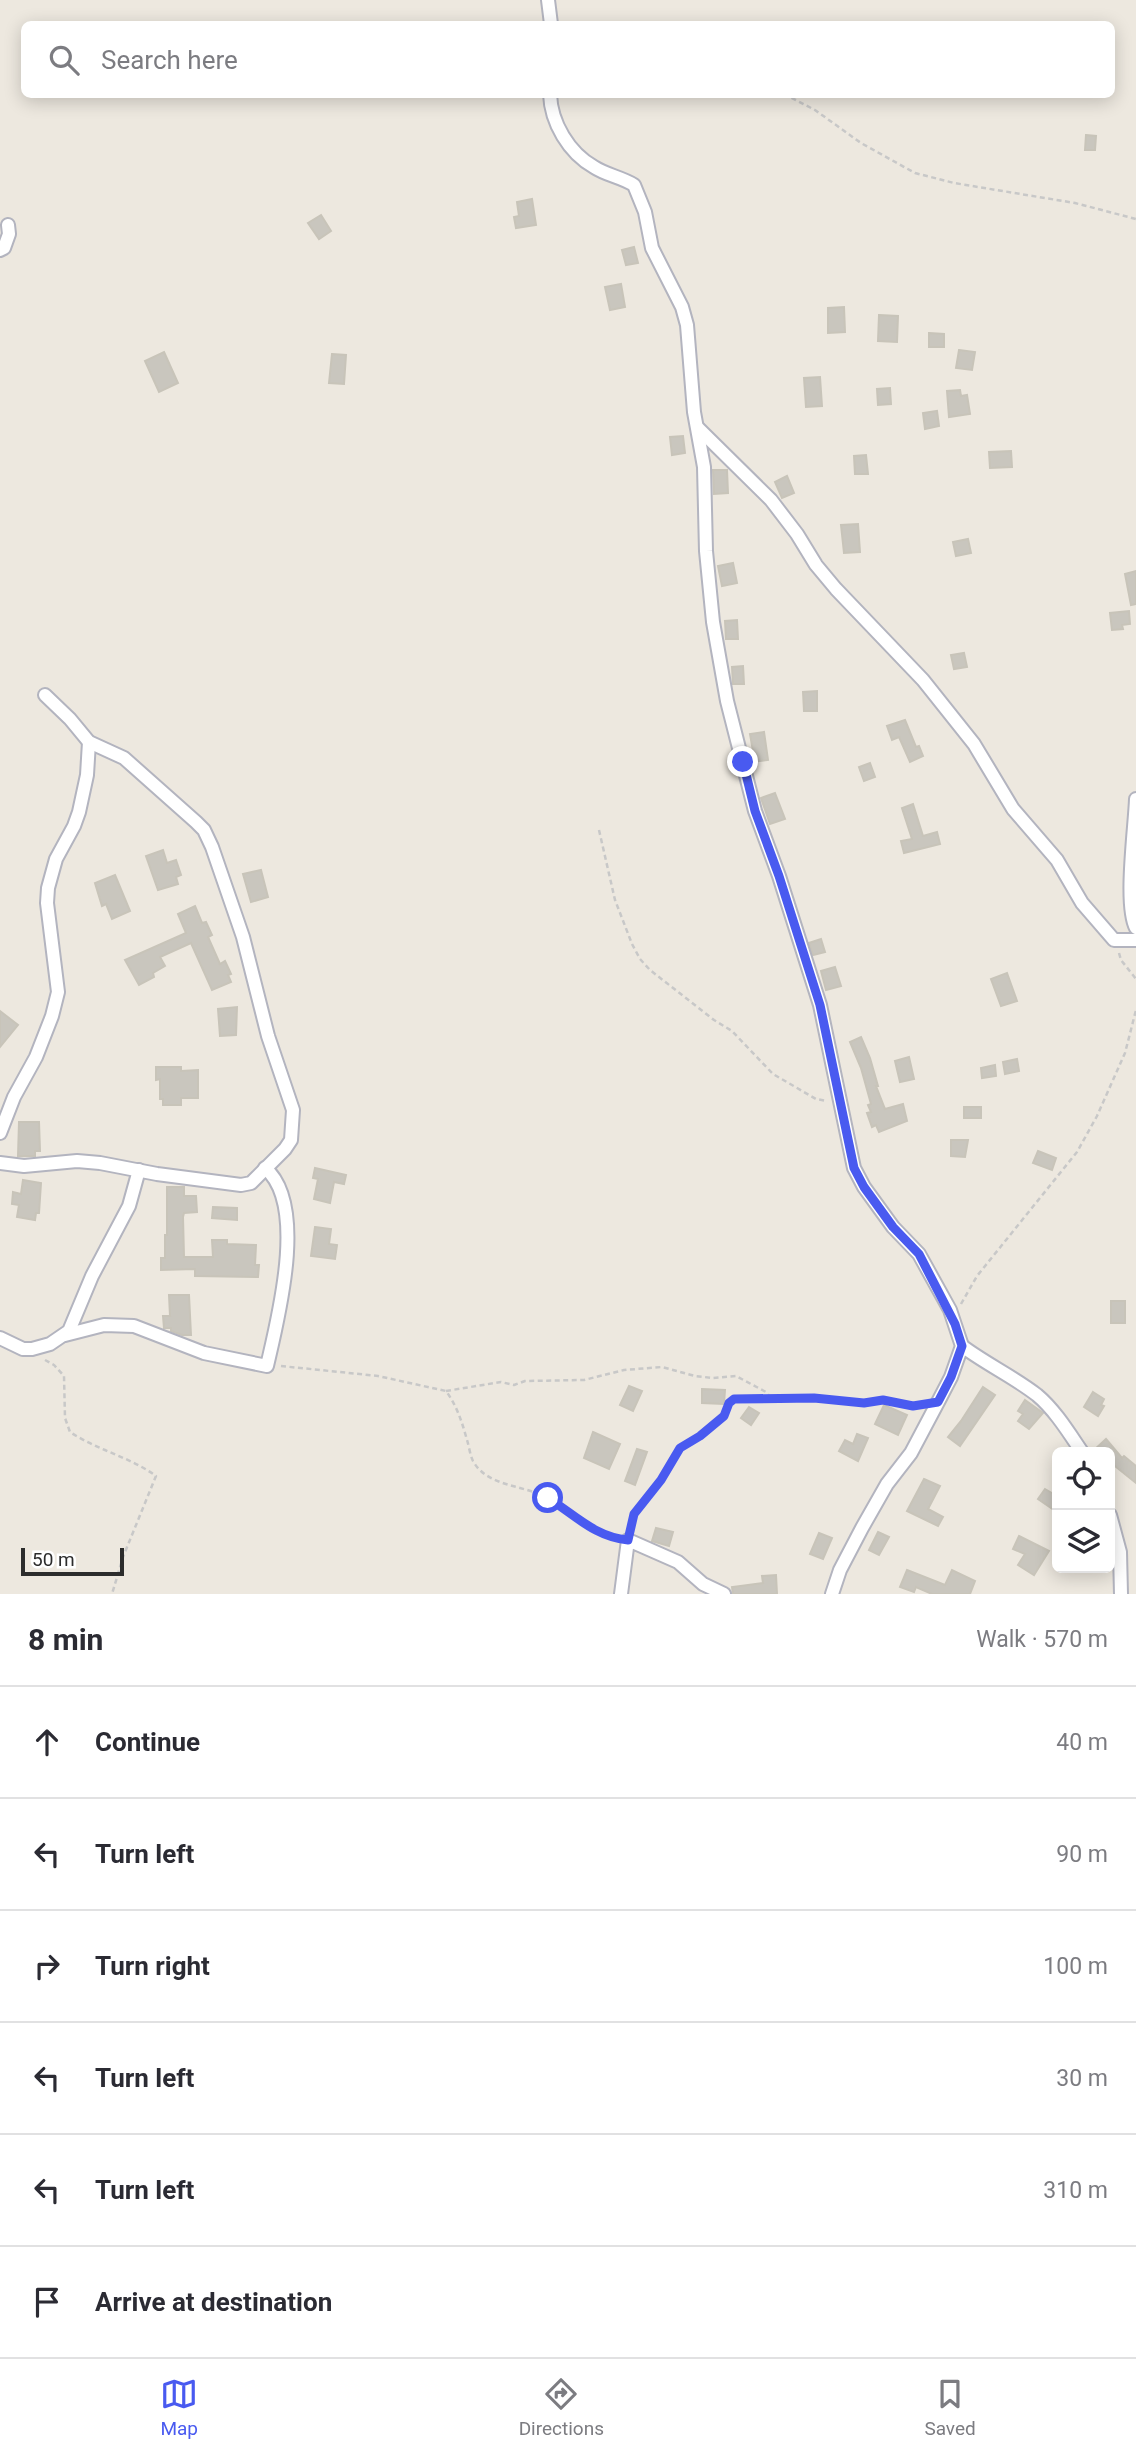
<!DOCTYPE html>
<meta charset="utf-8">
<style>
body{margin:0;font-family:Roboto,sans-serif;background:#f2f2f3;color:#2b2b33}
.controls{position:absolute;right:21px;bottom:21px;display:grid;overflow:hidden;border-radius:10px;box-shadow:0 4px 18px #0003}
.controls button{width:63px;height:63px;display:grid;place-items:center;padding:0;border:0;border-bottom:2px solid #e1e1e2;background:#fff;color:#2b2b33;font:35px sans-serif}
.scale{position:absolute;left:21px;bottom:18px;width:103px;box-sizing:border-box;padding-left:7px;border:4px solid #2c2c2c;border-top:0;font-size:19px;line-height:24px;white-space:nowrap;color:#2c2c2c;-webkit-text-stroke:5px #fff;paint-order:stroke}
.stop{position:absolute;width:21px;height:21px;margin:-16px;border:5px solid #495af0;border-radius:50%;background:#fff}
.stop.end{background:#495af0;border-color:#fff;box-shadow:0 2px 7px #0008}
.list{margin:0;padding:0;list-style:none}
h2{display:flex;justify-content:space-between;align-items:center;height:91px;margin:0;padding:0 28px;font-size:30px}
h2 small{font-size:23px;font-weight:400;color:#7c7c81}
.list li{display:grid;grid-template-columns:46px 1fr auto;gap:21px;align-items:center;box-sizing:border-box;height:112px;padding:0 28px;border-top:2px solid #e1e1e2}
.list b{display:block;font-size:26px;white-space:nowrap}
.list em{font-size:23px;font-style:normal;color:#7c7c81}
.icon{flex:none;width:38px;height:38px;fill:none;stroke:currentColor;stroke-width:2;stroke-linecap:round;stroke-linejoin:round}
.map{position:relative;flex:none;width:1136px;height:1594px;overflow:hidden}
.search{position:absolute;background:#fff;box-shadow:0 4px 18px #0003;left:21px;right:21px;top:21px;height:77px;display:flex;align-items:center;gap:18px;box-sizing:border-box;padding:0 24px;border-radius:10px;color:#7c7c81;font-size:26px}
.sheet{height:763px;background:#fff}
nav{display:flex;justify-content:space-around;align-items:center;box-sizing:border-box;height:98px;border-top:2px solid #e1e1e2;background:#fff;font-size:19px;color:#7c7c81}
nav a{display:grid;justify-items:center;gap:4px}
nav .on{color:#495af0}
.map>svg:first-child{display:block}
.building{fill:#c9c6be;stroke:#c8c4b9;stroke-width:2}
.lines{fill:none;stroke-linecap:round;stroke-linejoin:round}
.street-casing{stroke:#b3b4bf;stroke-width:16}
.path{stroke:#c8c8c8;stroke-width:2.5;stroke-dasharray:5 3.5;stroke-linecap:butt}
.street{stroke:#fff;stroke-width:12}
.route{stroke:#495af0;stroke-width:9}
</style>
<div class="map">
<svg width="1136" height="1594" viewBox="0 0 1136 1594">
<rect width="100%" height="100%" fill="#ede8df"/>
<g class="building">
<path d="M1086 135 1096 136 1095 150H1085Z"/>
<path d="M532 199 536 225 516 228 514 217 519 216 517 202Z"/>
<path d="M321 215 331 231 319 239 308 223Z"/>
<path d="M634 247 638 263 626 265 622 250Z"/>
<path d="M621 284 625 307 610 310 605 287Z"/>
<path d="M844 307 845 332 828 333V308Z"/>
<path d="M879 315 898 316 897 342 878 341Z"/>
<path d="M929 333 944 334V347H929Z"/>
<path d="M959 350 975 352 972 370 956 368Z"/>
<path d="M164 352 178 383 159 392 145 361Z"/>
<path d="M332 354 346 355 344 384 329 383Z"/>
<path d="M820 377 822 406 806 407 804 378Z"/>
<path d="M890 388 891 404 878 405 877 389Z"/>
<path d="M960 390 961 396 967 395 970 414 949 417 947 391Z"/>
<path d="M937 411 939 426 925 429 923 413Z"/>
<path d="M683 436 685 453 672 455 670 437Z"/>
<path d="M1011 451 1012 467 990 468 989 452Z"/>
<path d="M866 455 868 474H855L854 456Z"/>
<path d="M713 470H727L728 493 714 494Z"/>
<path d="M787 476 794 493 782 498 775 482Z"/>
<path d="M858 524 860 552 844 553 841 525Z"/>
<path d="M968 539 971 553 956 556 953 542Z"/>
<path d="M733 563 737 583 722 586 718 566Z"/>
<path d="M1136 571V604L1131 605 1125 574Z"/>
<path d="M1129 611 1130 624 1122 625 1123 629 1112 630 1110 613Z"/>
<path d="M737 620 738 639H726L725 621Z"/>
<path d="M964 653 967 667 954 669 951 655Z"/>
<path d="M743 666 744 684H733L732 667Z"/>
<path d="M817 691V711H804L803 692Z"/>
<path d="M905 720 916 747 919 746 923 756 910 762 899 737 892 740 887 726Z"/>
<path d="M764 732 768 760 752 762 749 752 753 751 750 734Z"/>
<path d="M870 763 875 777 864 781 859 767Z"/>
<path d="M775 793 785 819 770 824 761 798Z"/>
<path d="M913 804 923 836 937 832 940 844 904 853 901 841 912 839 902 808Z"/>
<path d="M163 850 167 863 176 860 181 875 176 877 178 884 158 890 146 856Z"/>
<path d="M261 870 268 897 251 902 243 874Z"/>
<path d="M115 875 130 911 112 919 106 904 102 906 95 883Z"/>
<path d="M195 906 202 923 206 922 212 935 208 937 220 964 225 961 231 974 228 975 231 982 212 990 191 943 160 957 165 966 153 973 154 977 139 985 125 960 186 933 178 914Z"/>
<path d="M821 939 825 952 813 955 809 943Z"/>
<path d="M835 967 841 986 826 990 821 971Z"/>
<path d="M1007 973 1017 1001 1001 1006 991 979Z"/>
<path d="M237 1007 236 1035 220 1036 218 1009Z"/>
<path d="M0 1011 18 1025 0 1047Z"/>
<path d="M861 1037 870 1058 878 1086H876L885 1109 903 1104 907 1121 879 1132 876 1125 872 1127 867 1113 871 1112 868 1105 871 1104 861 1068 850 1042Z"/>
<path d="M909 1057 914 1079 900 1082 895 1061Z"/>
<path d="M1017 1059 1019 1071 1005 1074 1003 1062Z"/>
<path d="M995 1065 996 1076 982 1078 981 1068Z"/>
<path d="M156 1067H181V1071L198 1070V1098H181V1105H163V1099H160V1079L156 1080Z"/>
<rect x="964" y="1107" width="17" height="11"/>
<path d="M19 1122H39L40 1151H35V1156H18Z"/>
<path d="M951 1140H968L965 1157 951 1156Z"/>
<path d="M1038 1151 1056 1158 1052 1170 1033 1163Z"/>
<path d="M315 1168 346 1175 344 1184 334 1182 330 1203 314 1199 318 1179 313 1178Z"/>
<path d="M23 1180 41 1183 39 1213H36L35 1220 17 1217 19 1205 12 1204 13 1192 21 1194Z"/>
<path d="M167 1187H184V1196H196L197 1212 184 1213 183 1217 184 1257H213L212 1240H227V1244L256 1245 255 1265H259L258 1277 195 1276V1269L161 1270V1258H165V1235H167Z"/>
<path d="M213 1207 237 1208V1220L212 1218Z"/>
<path d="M315 1227 331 1229 329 1244 337 1245 335 1259 311 1256Z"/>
<path d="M169 1295H189L191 1335H182L171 1331V1328H164L163 1316H170Z"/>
<rect x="1111" y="1301" width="14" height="22"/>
<path d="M629 1386 642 1391 633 1411 620 1405Z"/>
<path d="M983 1387 995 1395 960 1446 948 1437 961 1421Z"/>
<path d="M702 1389 725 1390 724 1404 702 1403Z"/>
<path d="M1093 1392 1104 1399 1101 1405 1104 1406 1098 1416 1084 1407Z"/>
<path d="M1025 1400 1043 1413 1029 1429 1018 1421 1023 1414 1018 1411Z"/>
<path d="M884 1405 907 1415 898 1435 875 1424Z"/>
<path d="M749 1407 759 1413 751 1425 741 1418Z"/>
<path d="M593 1432 620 1444 609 1469 584 1458Z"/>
<path d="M857 1434 868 1438 858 1461 839 1451 845 1440 853 1444Z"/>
<path d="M1106 1439 1122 1458 1124 1456 1136 1466V1483L1110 1462V1452H1092Z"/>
<path d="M637 1449 647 1452 635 1485 625 1481Z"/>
<path d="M924 1479 940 1486 928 1509 943 1517 938 1526 907 1511Z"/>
<path d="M1045 1489 1057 1496V1512L1038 1499Z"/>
<path d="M656 1528 673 1532 669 1546 652 1541Z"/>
<path d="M878 1532 889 1537 879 1555 869 1550Z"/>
<path d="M819 1533 832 1538 823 1559 810 1554Z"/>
<path d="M1019 1536 1049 1551 1034 1575 1018 1565 1025 1554 1013 1549Z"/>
<path d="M907 1570 945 1585 952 1570 975 1581 970 1594H932L916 1587 914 1592 900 1587Z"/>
<path d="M776 1575 777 1594H733L732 1587 763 1583 762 1576Z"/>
</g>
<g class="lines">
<defs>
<g id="street">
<path d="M548 0 551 24"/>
<path d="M550 94C551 123 569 153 594 167 606 175 621 177 634 185L645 212 652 248 682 307 687 325 694 412 704 467 706 551 713 622 727 701 755 811 779 876 820 1005 854 1168 864 1187 893 1227 919 1254 950 1310 962 1346 951 1377 938 1402 911 1453 887 1484 862 1528 840 1570 832 1594"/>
<path d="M0 250 4 248 9 234 8 225"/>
<path d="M698 428 771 500 797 534 816 565 836 589 923 680 974 744 1013 809 1057 860 1082 903 1114 940H1136"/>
<path d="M1136 799C1135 828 1124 905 1136 928"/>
<path d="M0 1133 14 1097 36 1057 52 1016 58 992 47 903 48 888 56 859 74 826 79 812 87 775 89 742"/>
<path d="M0 1163 24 1166 77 1161 100 1163 157 1174 241 1185 251 1183 285 1149 291 1140 293 1110 268 1036 243 937 212 847 204 830 196 822 124 758 89 742 70 719 45 695"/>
<path d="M65 1335 104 1325 134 1326 204 1353 267 1366C278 1318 308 1204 265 1168"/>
<path d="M0 1338 23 1349H32L50 1344 69 1331 92 1276 129 1206 139 1170"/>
<path d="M962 1346C986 1364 1014 1377 1037 1395 1055 1410 1069 1433 1082 1452"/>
<path d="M1110 1515 1120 1552 1121 1594"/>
<path d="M621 1594 628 1540 678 1562 703 1584 724 1594"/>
</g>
</defs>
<use href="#street" class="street-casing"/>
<g class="path">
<path d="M784 94 815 110 861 143 915 173 954 183 1075 203 1136 219"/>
<path d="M599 830 615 900 632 944 640 959 650 970 714 1020 732 1031 773 1074 816 1099 827 1101"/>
<path d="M1119 953 1121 960 1136 979"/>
<path d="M961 1304 977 1276 1077 1152 1097 1116 1125 1053 1136 1010"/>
<path d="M45 1360 54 1365 64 1376 65 1418 70 1432C97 1450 130 1457 156 1476L123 1557 112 1594"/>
<path d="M281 1366 378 1376 446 1391C457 1406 462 1422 467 1440 469 1446 470 1455 473 1461 487 1487 525 1485 548 1498 571 1511 590 1537 617 1539"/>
<path d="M446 1391 501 1382 514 1385 525 1381 584 1380 624 1370 662 1367 695 1376 713 1378 736 1376 766 1392 773 1400"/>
<path d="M631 1527 634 1514 641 1504 661 1480 680 1448 700 1436 724 1416 728 1403 734 1399 814 1398 864 1403 883 1400 913 1406 921 1405"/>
</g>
<use href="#street" class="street"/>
</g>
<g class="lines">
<path class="route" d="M548 1498C575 1515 595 1537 628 1540L634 1514 661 1480 680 1448 700 1436 724 1416 729 1403 734 1399 814 1398 864 1403 883 1400 913 1406 938 1402 951 1377 962 1346 955 1324 919 1254 893 1227 864 1187 854 1168 820 1005 779 876 755 811 743 762"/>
</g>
</svg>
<div class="controls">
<button><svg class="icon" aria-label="locate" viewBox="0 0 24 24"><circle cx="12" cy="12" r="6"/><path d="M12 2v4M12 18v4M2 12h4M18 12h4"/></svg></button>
<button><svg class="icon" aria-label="layers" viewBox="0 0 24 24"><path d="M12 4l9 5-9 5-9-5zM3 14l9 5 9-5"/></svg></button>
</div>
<div class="scale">50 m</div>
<div class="stop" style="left:548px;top:1498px"></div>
<div class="stop end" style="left:743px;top:762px"></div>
<div class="search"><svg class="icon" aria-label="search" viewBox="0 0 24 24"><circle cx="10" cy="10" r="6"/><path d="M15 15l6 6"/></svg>Search here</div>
</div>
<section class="sheet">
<h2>8 min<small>Walk · 570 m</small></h2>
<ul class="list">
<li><svg class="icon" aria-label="ahead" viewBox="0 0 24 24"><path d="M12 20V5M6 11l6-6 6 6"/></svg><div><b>Continue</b></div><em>40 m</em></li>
<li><svg class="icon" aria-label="left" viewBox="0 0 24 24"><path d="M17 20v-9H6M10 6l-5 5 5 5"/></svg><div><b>Turn left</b></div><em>90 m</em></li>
<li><svg class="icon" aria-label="right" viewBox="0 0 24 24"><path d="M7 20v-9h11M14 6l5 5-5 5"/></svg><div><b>Turn right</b></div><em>100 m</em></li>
<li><svg class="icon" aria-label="left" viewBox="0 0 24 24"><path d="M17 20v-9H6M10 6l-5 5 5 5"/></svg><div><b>Turn left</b></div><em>30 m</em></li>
<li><svg class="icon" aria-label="left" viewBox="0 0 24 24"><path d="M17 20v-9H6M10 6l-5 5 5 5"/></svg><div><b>Turn left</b></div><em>310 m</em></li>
<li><svg class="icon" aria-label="arrive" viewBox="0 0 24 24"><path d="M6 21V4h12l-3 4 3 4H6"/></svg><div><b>Arrive at destination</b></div></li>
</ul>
</section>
<nav>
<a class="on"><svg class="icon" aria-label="map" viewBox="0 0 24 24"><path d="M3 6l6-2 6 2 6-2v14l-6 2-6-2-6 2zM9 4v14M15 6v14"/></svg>Map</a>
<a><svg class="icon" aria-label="directions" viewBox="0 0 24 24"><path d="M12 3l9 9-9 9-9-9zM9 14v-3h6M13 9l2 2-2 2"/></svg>Directions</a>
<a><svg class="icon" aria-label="saved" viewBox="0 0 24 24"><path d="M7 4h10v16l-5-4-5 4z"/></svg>Saved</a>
</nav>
